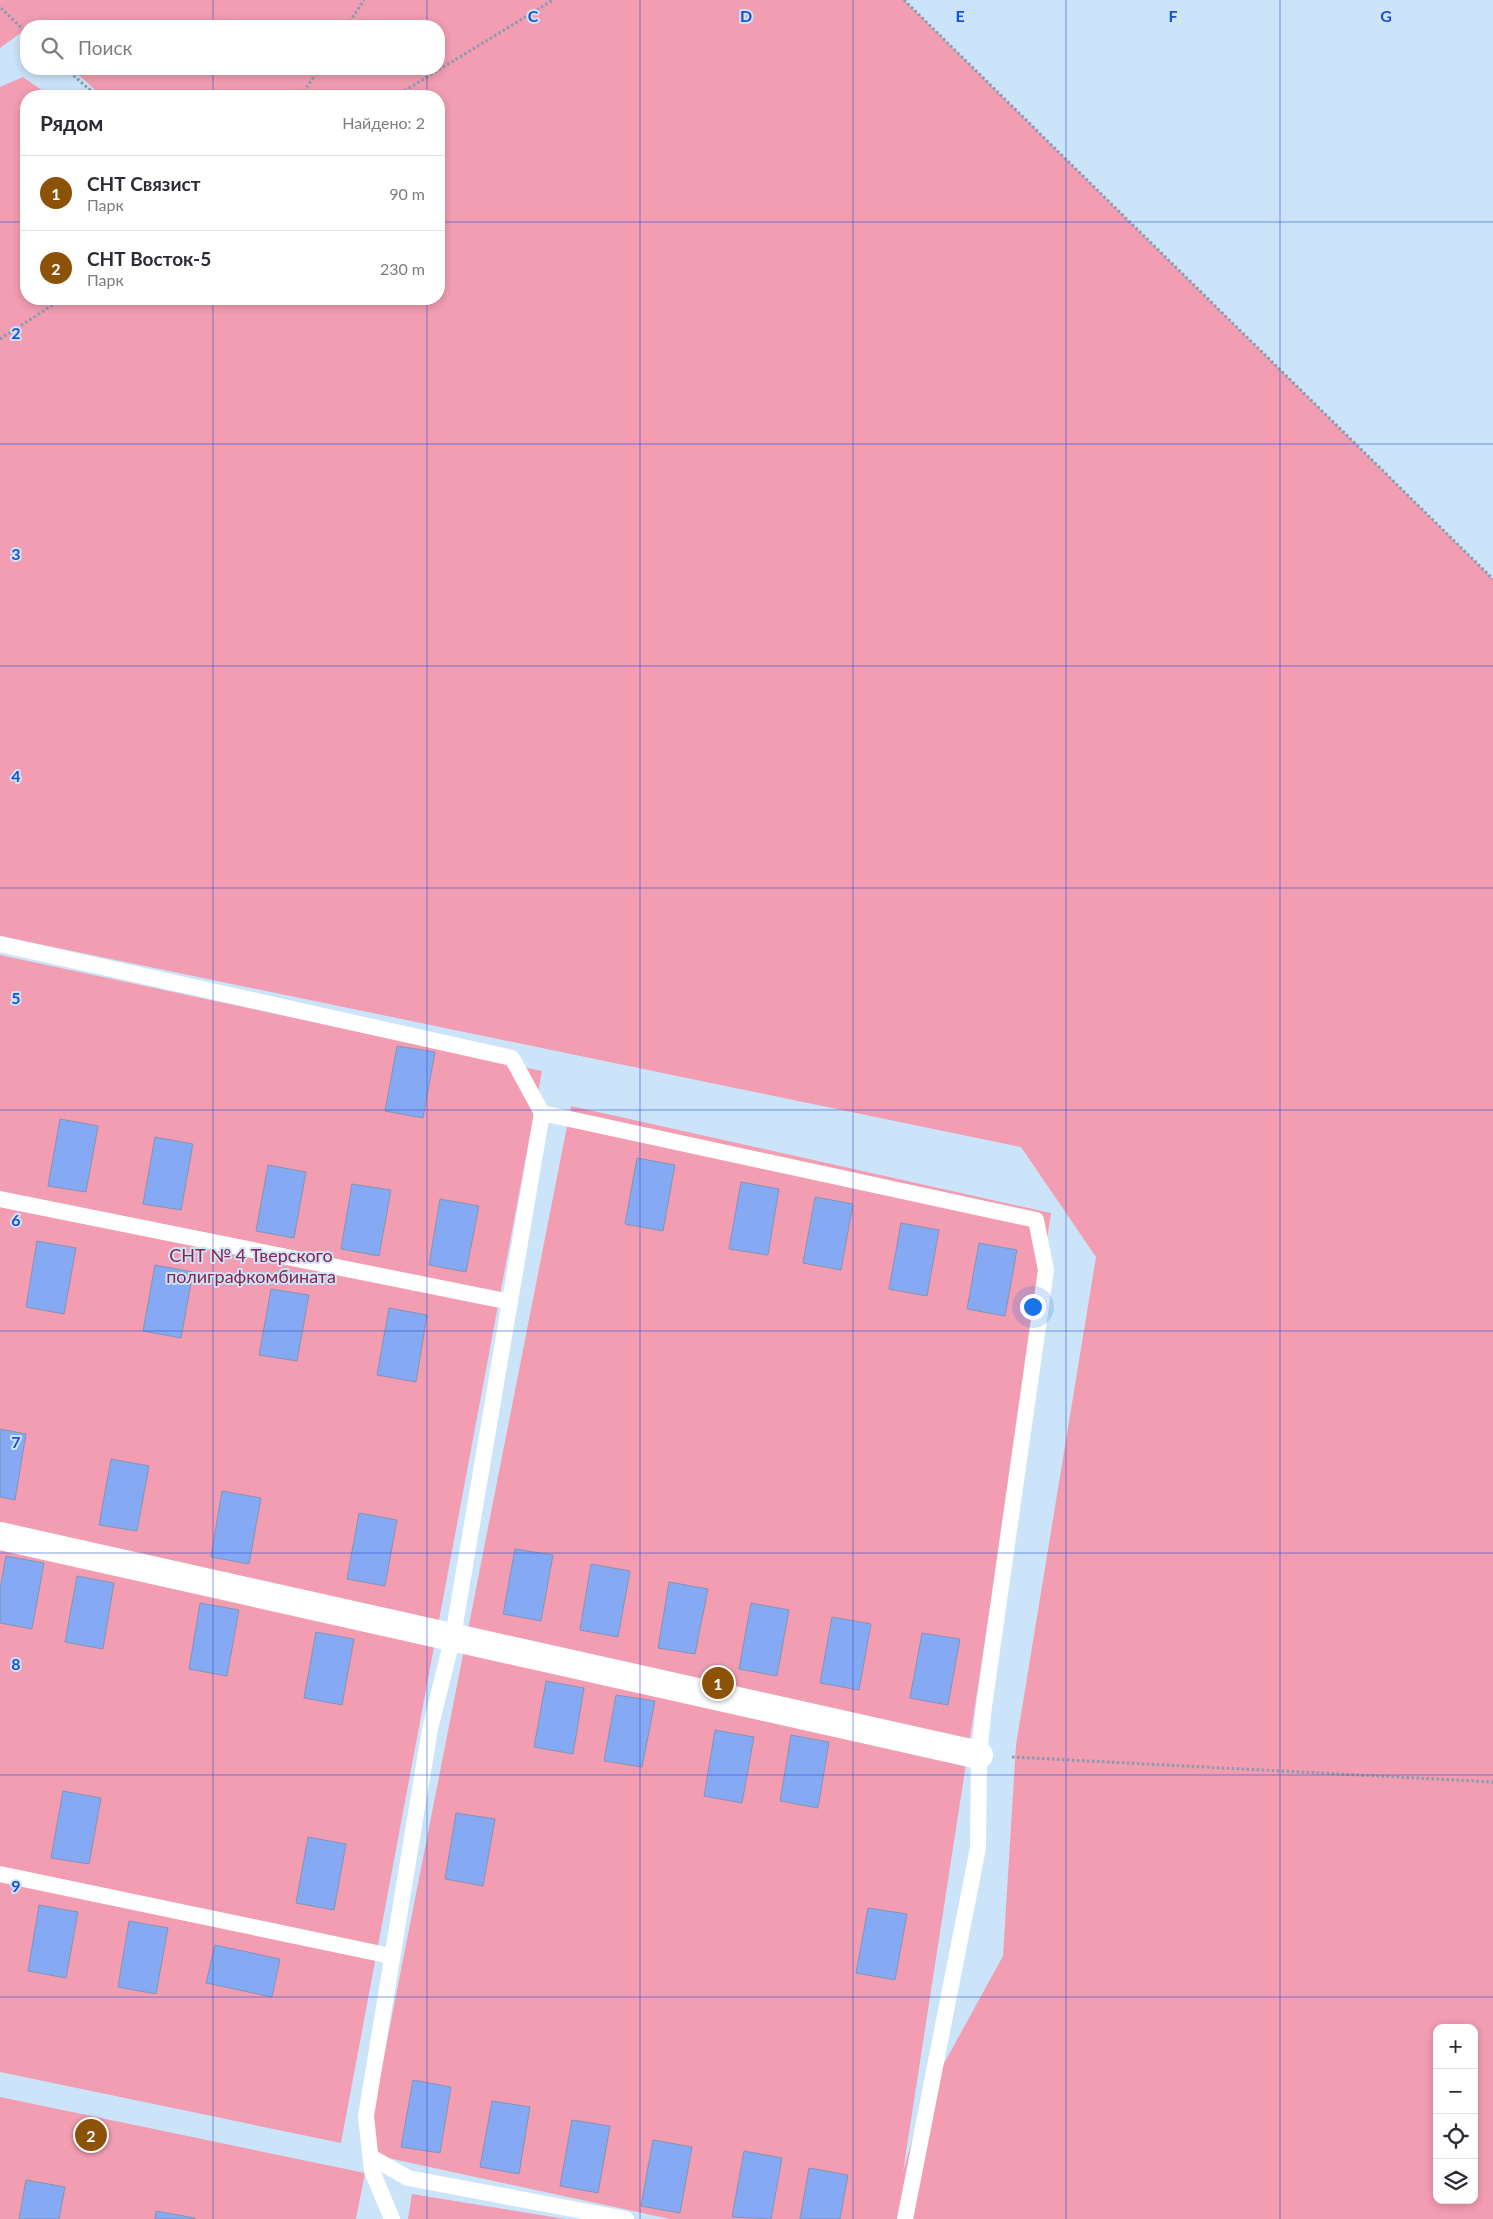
<!DOCTYPE html>
<html lang="ru">
<meta charset="utf-8">
<style>
body{margin:0;font-family:Lato,sans-serif;background:#f7f7f7;color:#2b2b33}
.controls{position:absolute;right:15px;bottom:15px;display:grid;overflow:hidden;border-radius:10px;box-shadow:0 2px 8px #0003}
.controls button{width:45px;height:45px;display:grid;place-items:center;padding:0;border:0;border-bottom:1px solid #e1e1e2;background:#fff;color:#2b2b33;font:25px sans-serif}
.you{position:absolute;left:1032px;top:1306px;width:18px;height:18px;margin:-12px;border:4px solid #fff;border-radius:50%;background:#1a73e8;box-shadow:0 0 0 8px #1a73e833}
.badge{display:grid;place-items:center;width:32px;height:32px;border-radius:50%;background:#8b5208;color:#fff;font-size:16px;font-weight:700}
.pin{position:absolute;translate:-50% -50%;border:2px solid #fff;box-shadow:0 1px 5px #0006}
.list{margin:0;padding:0;list-style:none}
h2{display:flex;justify-content:space-between;align-items:center;height:65px;margin:0;padding:0 20px;font-size:21px}
h2 small{font-size:16px;font-weight:400;color:#7c7c81}
.list li{display:grid;grid-template-columns:32px 1fr auto;gap:15px;align-items:center;box-sizing:border-box;height:75px;padding:0 20px;border-top:1px solid #e1e1e2}
.list b{display:block;font-size:19px;white-space:nowrap}
.list p{margin:0;font-size:16px;white-space:nowrap;color:#7c7c81}
.list em{font-size:16px;font-style:normal;color:#7c7c81}
.icon{flex:none;width:28px;height:28px;fill:none;stroke:currentColor;stroke-width:2;stroke-linecap:round;stroke-linejoin:round}
.map{position:relative;flex:none;width:1493px;height:2219px;overflow:hidden}
.search{position:absolute;background:#fff;box-shadow:0 2px 8px #0003;left:20px;top:20px;width:425px;height:55px;display:flex;align-items:center;gap:12px;box-sizing:border-box;padding:0 18px;border-radius:20px;color:#7c7c81;font-size:19px}
.panel{position:absolute;background:#fff;box-shadow:0 2px 8px #0003;left:20px;top:90px;width:425px;height:215px;border-radius:20px}
.map>svg:first-child{display:block}
.green{fill:#f29db1;fill-rule:evenodd}
.building{fill:#86a9f3;stroke:#8594b4}
.lines{fill:none;stroke-linecap:round;stroke-linejoin:round}
.path{stroke:#899cae;stroke-width:3;stroke-dasharray:2.5 2.5;stroke-linecap:butt}
.service{stroke:#fff;stroke-width:16}
.minor{stroke:#fff;stroke-width:28}
.grid{fill:none;stroke:#1d4ed8;stroke-width:1;stroke-opacity:0.55}
.labels{text-anchor:middle;dominant-baseline:central;stroke-width:4;stroke-linejoin:round;paint-order:stroke}
.park-label{font-size:18px;fill:#8e2348;stroke:#cbe4fa}
.grid-label{font-size:16px;text-anchor:middle;font-weight:bold;fill:#1d4ed8;stroke:#cbe4fa;stroke-width:4;stroke-linejoin:round;paint-order:stroke}
</style>
<div class="map">
<svg width="1493" height="2219" viewBox="0 0 1493 2219">
<rect width="100%" height="100%" fill="#cbe4fa"/>
<g class="green">
<path d="M0 0H904L1493 579V2219H670L365 2153 571 1106 1051 1213 903 2172 924 2100 1003 1956 1016 1745 1096 1257 1021 1147 0 936V87L23 77 50 96H26V299H439V96H102L72 69H439V26H26V29L0 48ZM1437 2028H1474V2200H1437Z"/>
<path d="M0 955 542 1071 341 2143 0 2072Z"/>
<path d="M0 2097 365 2173 356 2219H0Z"/>
<path d="M412 2194 565 2219H408Z"/>
</g>
<g class="building">
<path d="M397 1046 435 1052 423 1118 385 1111Z"/>
<path d="M60 1119 98 1126 86 1192 48 1186Z"/>
<path d="M155 1137 193 1144 181 1210 143 1204Z"/>
<path d="M637 1158 675 1165 663 1231 625 1224Z"/>
<path d="M268 1165 306 1172 294 1238 256 1231Z"/>
<path d="M741 1182 779 1189 768 1255 729 1249Z"/>
<path d="M352 1184 391 1190 379 1256 341 1249Z"/>
<path d="M815 1197 853 1204 841 1270 803 1263Z"/>
<path d="M440 1199 479 1206 466 1272 429 1265Z"/>
<path d="M901 1223 939 1230 927 1296 889 1289Z"/>
<path d="M37 1241 76 1248 64 1314 26 1307Z"/>
<path d="M979 1243 1017 1250 1005 1316 967 1309Z"/>
<path d="M155 1265 193 1272 181 1338 143 1331Z"/>
<path d="M271 1289 309 1295 297 1361 259 1355Z"/>
<path d="M389 1308 427 1315 416 1382 377 1375Z"/>
<path d="M0 1429 26 1434 15 1500 0 1497Z"/>
<path d="M111 1459 149 1466 137 1531 99 1525Z"/>
<path d="M222 1491 261 1498 249 1564 211 1557Z"/>
<path d="M359 1513 397 1520 385 1586 347 1579Z"/>
<path d="M515 1549 553 1555 541 1621 503 1614Z"/>
<path d="M6 1556 44 1563 32 1629 0 1623V1589Z"/>
<path d="M591 1564 630 1571 618 1637 580 1630Z"/>
<path d="M77 1576 114 1583 103 1649 65 1642Z"/>
<path d="M669 1582 708 1589 695 1654 658 1648Z"/>
<path d="M200 1603 239 1610 227 1676 189 1669Z"/>
<path d="M751 1603 789 1610 777 1676 739 1669Z"/>
<path d="M832 1617 871 1624 859 1690 820 1683Z"/>
<path d="M316 1632 354 1639 342 1705 304 1698Z"/>
<path d="M922 1633 960 1639 948 1705 910 1698Z"/>
<path d="M546 1681 584 1688 573 1754 534 1747Z"/>
<path d="M616 1695 655 1701 642 1767 604 1761Z"/>
<path d="M715 1730 754 1737 742 1803 704 1796Z"/>
<path d="M791 1735 829 1742 818 1808 780 1801Z"/>
<path d="M63 1791 101 1798 89 1864 51 1858Z"/>
<path d="M456 1813 495 1819 483 1886 445 1879Z"/>
<path d="M308 1837 346 1844 334 1910 296 1903Z"/>
<path d="M39 1905 78 1912 66 1978 28 1971Z"/>
<path d="M868 1908 907 1914 895 1980 856 1973Z"/>
<path d="M129 1921 168 1928 156 1994 118 1987Z"/>
<path d="M215 1945 280 1959 272 1997 206 1983Z"/>
<path d="M413 2080 451 2087 440 2153 401 2147Z"/>
<path d="M492 2101 530 2107 519 2174 480 2167Z"/>
<path d="M572 2120 610 2126 598 2193 560 2186Z"/>
<path d="M653 2140 692 2147 680 2213 641 2206Z"/>
<path d="M744 2151 782 2158 771 2219 732 2217Z"/>
<path d="M809 2168 848 2175 840 2219H800Z"/>
<path d="M26 2180 65 2187 59 2219H19Z"/>
<path d="M156 2211 195 2218V2219H155Z"/>
</g>
<g class="lines">
<g class="path">
<path d="M904 0 1493 579"/>
<path d="M1 8 26 32"/>
<path d="M347 26 364 0"/>
<path d="M66 69 97 96"/>
<path d="M301 96 319 69"/>
<path d="M396 96 553 0"/>
<path d="M0 339 62 299"/>
<path d="M1012 1757 1493 1782"/>
</g>
<g class="service">
<path d="M0 944 512 1058 542 1113"/>
<path d="M0 1199 510 1302"/>
<path d="M0 1874 391 1956"/>
<path d="M371 2157 408 2178 626 2219"/>
<path d="M392 2219 372 2171 366 2116 430 1729 453 1636 542 1113 1036 1220 1046 1270 984 1706 979 1755 978 1848 905 2219"/>
</g>
<path class="minor" d="M0 1536 979 1755"/>
</g>
<path class="grid" d="M213 0V26M427 0V26M640 0V2219M853 0V2219M1066 0V2219M1280 0V2219M213 69V96M427 69V96M0 222H26M439 222H1493M213 299V2219M427 299V2219M0 444H1493M0 666H1493M0 888H1493M0 1110H1493M0 1331H1493M0 1553H1493M0 1775H1493M0 1997H1493"/>
<g class="labels">
<g class="park-label">
<text x="251" y="1255">СНТ № 4 Тверского<tspan x="251" dy="21">полиграфкомбината</tspan></text>
</g>
</g>
<g class="grid-label">
<text x="533" y="22">C</text>
<text x="746" y="22">D</text>
<text x="960" y="22">E</text>
<text x="1173" y="22">F</text>
<text x="1386" y="22">G</text>
<text x="16" y="339">2</text>
<text x="16" y="560">3</text>
<text x="16" y="782">4</text>
<text x="16" y="1004">5</text>
<text x="16" y="1226">6</text>
<text x="16" y="1448">7</text>
<text x="16" y="1670">8</text>
<text x="16" y="1892">9</text>
</g>
</svg>
<div class="controls">
<button>+</button>
<button>−</button>
<button><svg class="icon" aria-label="locate" viewBox="0 0 24 24"><circle cx="12" cy="12" r="6"/><path d="M12 2v4M12 18v4M2 12h4M18 12h4"/></svg></button>
<button><svg class="icon" aria-label="layers" viewBox="0 0 24 24"><path d="M12 4l9 5-9 5-9-5zM3 14l9 5 9-5"/></svg></button>
</div>
<div class="you"></div>
<div class="pin badge" style="left:718px;top:1683px">1</div>
<div class="pin badge" style="left:91px;top:2135px">2</div>
<div class="search"><svg class="icon" aria-label="search" viewBox="0 0 24 24"><circle cx="10" cy="10" r="6"/><path d="M15 15l6 6"/></svg>Поиск</div>
<section class="panel">
<h2>Рядом<small>Найдено: 2</small></h2>
<ul class="list">
<li><span class="badge">1</span><div><b>СНТ Связист</b><p>Парк</p></div><em>90 m</em></li>
<li><span class="badge">2</span><div><b>СНТ Восток-5</b><p>Парк</p></div><em>230 m</em></li>
</ul>
</section>
</div>
